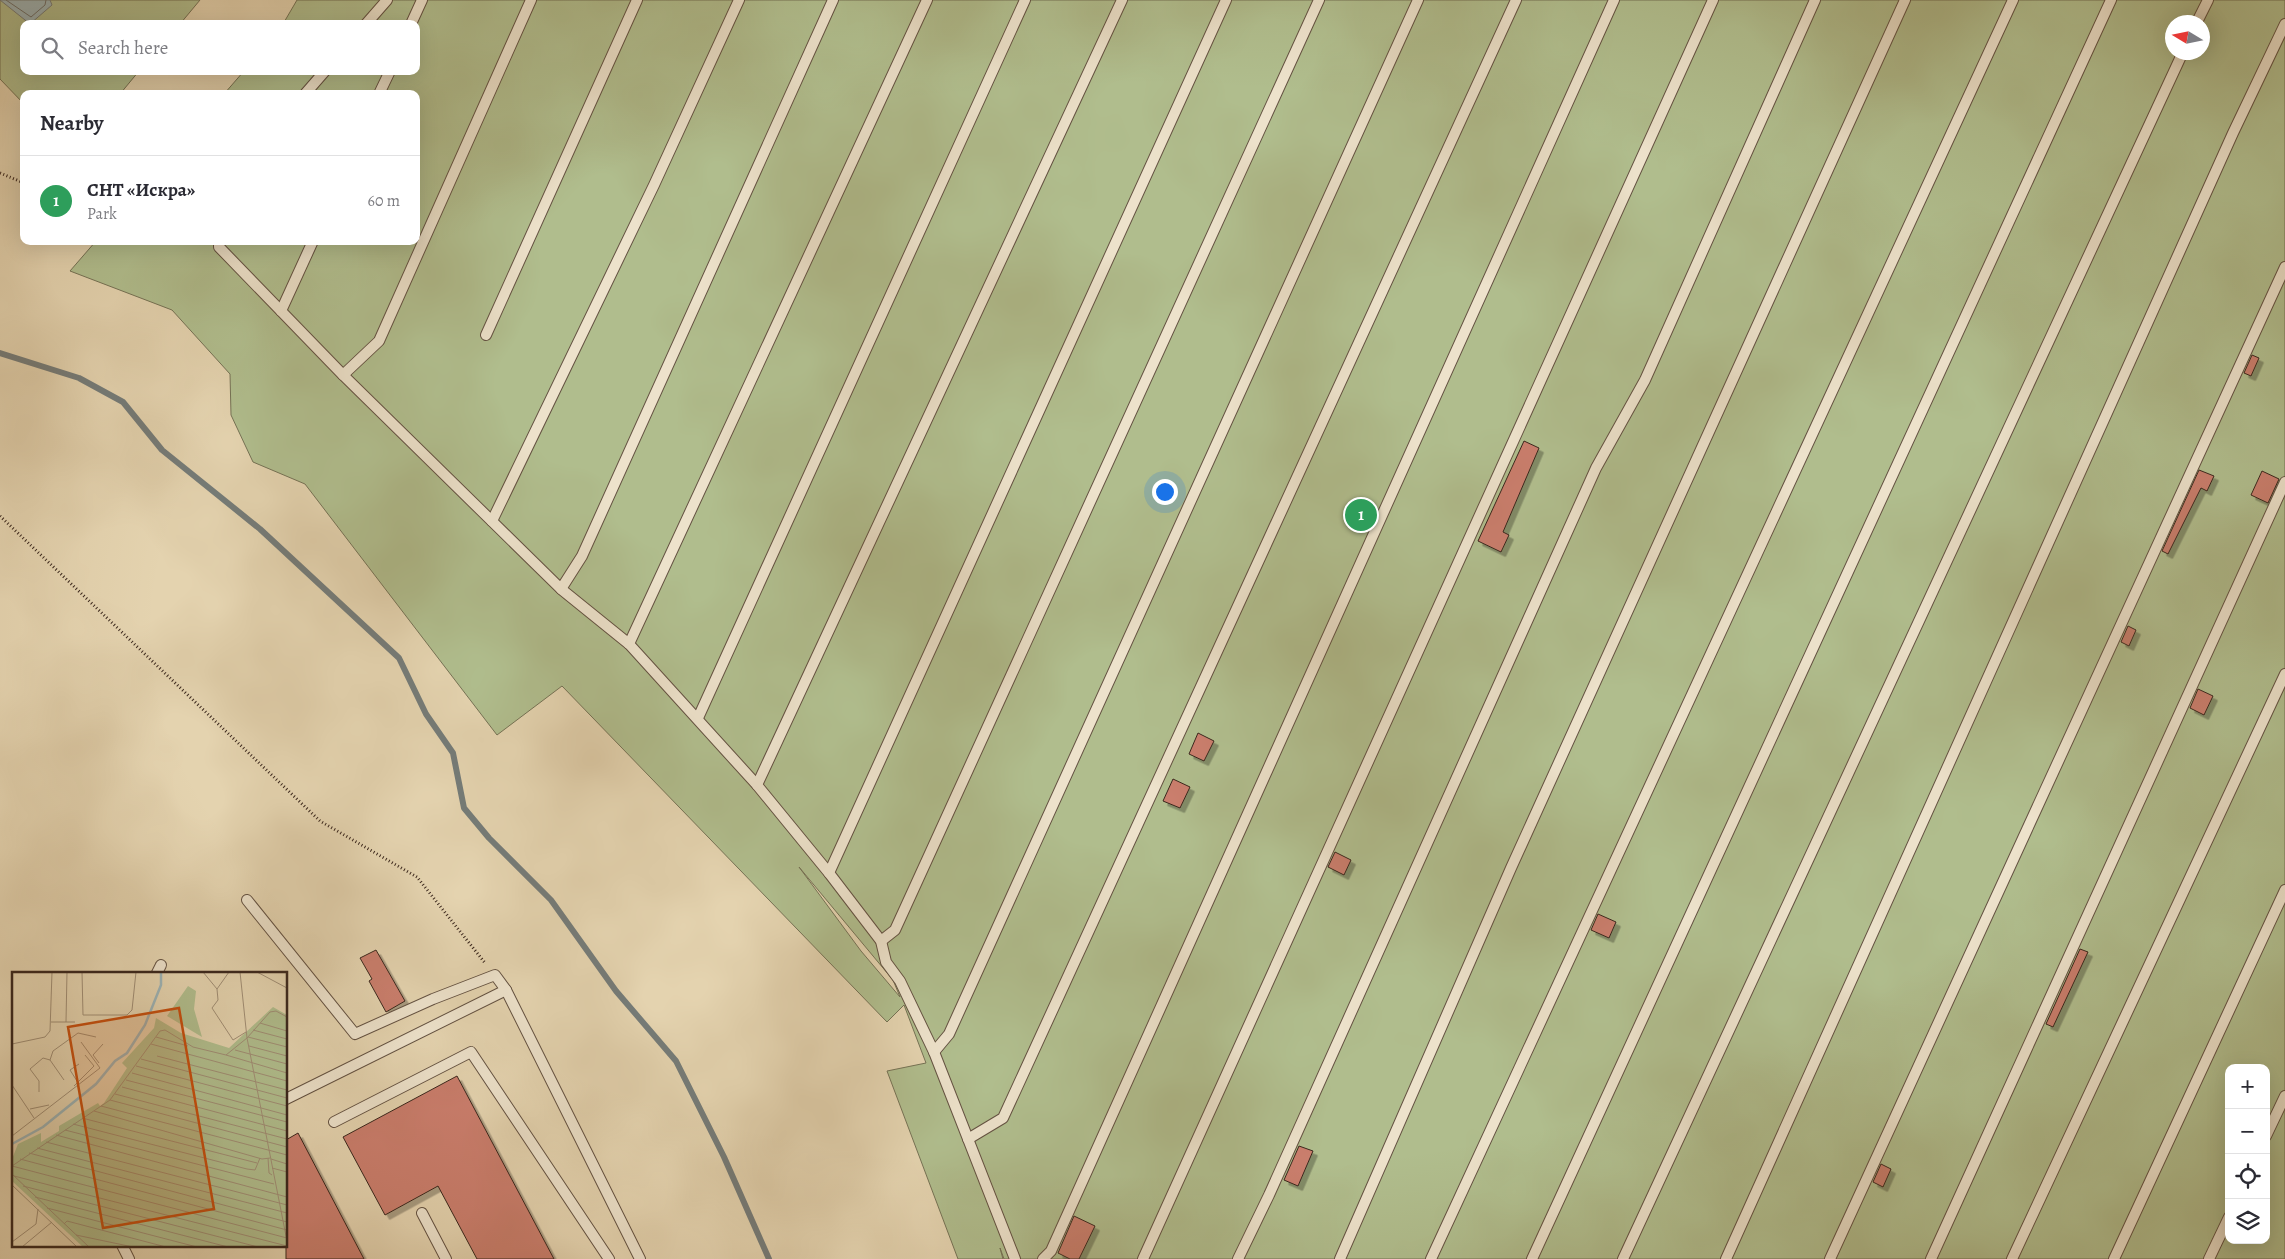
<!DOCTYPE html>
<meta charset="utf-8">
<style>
body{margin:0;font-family:Alegreya,serif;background:#f7f7f7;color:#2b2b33}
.controls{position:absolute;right:15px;bottom:15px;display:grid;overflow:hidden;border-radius:10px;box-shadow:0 5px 20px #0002}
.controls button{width:45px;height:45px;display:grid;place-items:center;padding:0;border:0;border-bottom:1px solid #e1e1e2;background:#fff;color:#2b2b33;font:25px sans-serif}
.compass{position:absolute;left:2165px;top:15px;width:45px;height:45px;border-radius:50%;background:#fff;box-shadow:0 5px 20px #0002;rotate:280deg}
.you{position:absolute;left:1164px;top:491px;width:18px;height:18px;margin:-12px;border:4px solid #fff;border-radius:50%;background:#1a73e8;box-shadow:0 0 0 8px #1a73e833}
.badge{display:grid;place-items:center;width:32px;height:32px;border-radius:50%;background:#d93025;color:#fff;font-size:16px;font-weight:700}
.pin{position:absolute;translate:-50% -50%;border:2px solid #fff;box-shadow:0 1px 5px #0006}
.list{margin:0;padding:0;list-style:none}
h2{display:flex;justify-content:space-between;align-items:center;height:65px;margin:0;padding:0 20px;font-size:21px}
h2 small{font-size:16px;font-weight:400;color:#7c7c81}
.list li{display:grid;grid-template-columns:32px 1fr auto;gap:15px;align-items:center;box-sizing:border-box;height:90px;padding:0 20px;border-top:1px solid #e1e1e2}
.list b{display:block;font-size:19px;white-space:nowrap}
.list p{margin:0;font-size:16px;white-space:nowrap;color:#7c7c81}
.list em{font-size:16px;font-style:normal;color:#7c7c81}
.icon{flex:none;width:28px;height:28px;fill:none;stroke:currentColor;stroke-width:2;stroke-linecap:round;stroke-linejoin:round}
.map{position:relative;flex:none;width:2285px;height:1259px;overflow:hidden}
.search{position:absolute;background:#fff;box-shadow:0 5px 20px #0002;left:20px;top:20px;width:400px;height:55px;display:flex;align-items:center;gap:12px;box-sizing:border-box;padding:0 18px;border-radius:10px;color:#7c7c81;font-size:19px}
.panel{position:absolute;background:#fff;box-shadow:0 5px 20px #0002;left:20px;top:90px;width:400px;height:155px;border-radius:10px}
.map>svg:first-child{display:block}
.green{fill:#b0bd8d;stroke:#757255;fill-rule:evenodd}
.water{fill:#9cb4b7;stroke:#757c79}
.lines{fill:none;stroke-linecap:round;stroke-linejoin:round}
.shore{stroke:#6b6e6a;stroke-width:1}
.stream{stroke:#757c79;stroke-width:6}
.building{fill:#ca7e6d;stroke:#3a271d;filter:url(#shadow)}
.service-casing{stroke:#645242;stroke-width:12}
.path{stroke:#3a271d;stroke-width:3;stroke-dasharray:1 2.5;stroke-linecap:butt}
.service{stroke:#ede2cb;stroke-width:10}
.inset-river{fill:none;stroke:#9cb4b7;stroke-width:2.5}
.inset-road{fill:none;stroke:#a08e75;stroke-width:1}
.view{fill:#c54f0f;fill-opacity:0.15;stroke:#c54f0f;stroke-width:2.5}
.inset-edge{fill:none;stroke:#3a271d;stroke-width:2.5}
</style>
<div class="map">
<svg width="2285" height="1259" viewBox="0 0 2285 1259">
<defs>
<filter id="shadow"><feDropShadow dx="4.5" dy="4.5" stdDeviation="0" flood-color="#0004"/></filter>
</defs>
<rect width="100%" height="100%" fill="#e4d3af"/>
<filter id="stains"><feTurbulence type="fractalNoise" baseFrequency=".004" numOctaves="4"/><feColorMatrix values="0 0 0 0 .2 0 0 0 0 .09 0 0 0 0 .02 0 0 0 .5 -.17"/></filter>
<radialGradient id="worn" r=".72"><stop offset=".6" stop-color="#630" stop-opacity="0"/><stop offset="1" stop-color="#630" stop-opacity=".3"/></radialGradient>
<g class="green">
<path d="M0 0H200L180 24H24V71H139L120 94H24V104L0 79Z"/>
<path d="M297 0H2285V1259H1004L1000 1248 1003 1259H958L887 1071 926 1063 904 1005 887 1022 562 686 497 735 305 484 253 462 231 415 230 374 172 310 70 271 96 241H416V94H224L244 71H416V24H283ZM2172 22H2202V52H2172ZM799 867 893 980 900 997 861 951ZM2229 1068H2266V1240H2229Z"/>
</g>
<path class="water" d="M0 0H50L52 5 30 24Z"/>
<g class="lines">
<path class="shore" d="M6 0 31 17 45 5 46 0"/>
<path class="stream" d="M0 353 79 378 123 402 162 450 260 529 399 658 426 714 453 753 464 808 489 838 551 900 616 991 676 1061 724 1157 769 1259"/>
</g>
<g class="building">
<path d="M2252 355 2259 358 2251 376 2244 373Z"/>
<path d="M1524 441 1539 448 1503 532 1509 535 1501 552 1478 541Z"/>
<path d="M2199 470 2214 476 2207 491 2201 488 2168 554 2162 551Z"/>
<path d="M2262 471 2279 479 2268 503 2251 495Z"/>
<path d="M2128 626 2136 630 2129 646 2121 642Z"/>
<path d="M2198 689 2213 696 2204 715 2190 708Z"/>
<path d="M1198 733 1214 741 1204 761 1189 754Z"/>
<path d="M1173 779 1190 787 1180 808 1163 801Z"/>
<path d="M1335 852 1351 860 1344 875 1328 867Z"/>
<path d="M1598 914 1616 922 1609 938 1591 930Z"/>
<path d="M2080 949 2088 952 2053 1027 2046 1024Z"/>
<path d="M376 950 405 1001 386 1012 369 981 372 979 360 958Z"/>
<path d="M457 1076 554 1259H477L438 1186 385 1215 343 1137Z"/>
<path d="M298 1133 364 1259H286V1140Z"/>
<path d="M1299 1146 1313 1151 1298 1186 1284 1180Z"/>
<path d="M1881 1164 1891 1169 1883 1187 1873 1182Z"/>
<path d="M1074 1216 1095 1226 1079 1259H1070L1058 1253Z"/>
</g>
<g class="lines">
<defs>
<g id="service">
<path d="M2197 22 2208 0"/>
<path d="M366 24 387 0"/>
<path d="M411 24 422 0"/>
<path d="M305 94 325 71"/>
<path d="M379 94 390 71"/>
<path d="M219 241V247L343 375 561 589 629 644 757 785 829 873 881 941 886 962 900 981 934 1052 1015 1259"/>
<path d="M281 311 313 241"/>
<path d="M486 335 637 0"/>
<path d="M343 375 379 341 531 0"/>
<path d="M492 521 654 185 739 0"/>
<path d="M561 589 582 556 833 0"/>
<path d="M629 644 927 0"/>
<path d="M698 718 1025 0"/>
<path d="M757 785 1122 0"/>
<path d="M829 873 1226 0"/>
<path d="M247 900 355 1034 433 999 495 975 506 990 640 1259"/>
<path d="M881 941 895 930 1319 0"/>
<path d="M157 973 161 965"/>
<path d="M934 1052 949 1034 1418 0"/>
<path d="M286 1099 506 990"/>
<path d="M334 1122 471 1052 609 1259"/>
<path d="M2266 1136 2285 1096"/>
<path d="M968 1139 1003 1118 1516 0"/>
<path d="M422 1213 446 1259"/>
<path d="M122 1245 129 1259"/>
<path d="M1043 1259 1051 1251 1614 0"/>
<path d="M1143 1259 1713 0"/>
<path d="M1238 1259 1269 1195 1596 468 1645 380 1815 0"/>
<path d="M1340 1259 1511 868 1905 0"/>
<path d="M1431 1259 2013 0"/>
<path d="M1532 1259 2111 0"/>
<path d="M1623 1259 2183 52"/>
<path d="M1726 1259 2233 133 2285 24"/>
<path d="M1830 1259 2285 267"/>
<path d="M1931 1259 2285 482"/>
<path d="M2012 1259 2285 674"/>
<path d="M2114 1259 2285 890"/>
<path d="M2209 1259 2229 1217"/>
</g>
</defs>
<use href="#service" class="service-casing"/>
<g class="path">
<path d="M0 173 24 183"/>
<path d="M115 241 120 245"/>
<path d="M0 516 320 821 417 877 485 963"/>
</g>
<use href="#service" class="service"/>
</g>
<g transform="translate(12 972)">
<rect width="275" height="275" fill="#e4d3af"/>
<path d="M176 14 184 19 182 37 190 65 155 44ZM261 35 275 43V275H71L0 209V187L6 172 29 161V170L47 159V154L86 131 88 134 92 131 115 96 110 91 142 56 144 46 169 61 217 76Z" fill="#b0bd8d"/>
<path class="inset-river" d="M0 172 31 155 84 112 103 89 115 81 133 53 149 13V0"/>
<path class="inset-road" d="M70 0 71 43H115L120 38 124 0M191 0 205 17 206 28 200 36 221 68 234 60M228 0 235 66 275 269M245 0 275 16M205 17 217 0M39 50H63M54 50 55 0M248 51 275 59M241 58 275 67M144 65 176 74M236 65 275 75M69 70 88 96M0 72 33 65 38 59 40 0M139 72 275 109M237 74 275 84M223 78 275 92M214 83 275 101M145 84 275 118M129 87 275 126M87 91 81 83 91 72M124 94 275 134M120 101 275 143M52 108 38 88 41 79 66 61 84 65M114 108 275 150M65 109 58 98 67 92M0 113 22 146M62 114 82 94 73 83M110 115 275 159M27 120V109L18 97 31 86 38 88M103 122 275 167M98 128 275 175M89 134 275 183M18 137 37 133M82 139 250 187 258 186M70 146 245 191M61 152 235 197 243 198 248 186M53 158 262 212M44 163 275 225M0 164 88 96M34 170 275 233M25 176 275 241M17 181 275 250M256 186 257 201 260 203M8 187 275 258M259 187 275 192M0 194 98 128 148 59 153 58 181 75 214 83 235 66 258 40 264 39 275 45M0 194 275 266M260 196 275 200M0 202 77 275M2 204 275 274M0 213 65 275M11 214 246 275M23 225 216 275M35 236 185 275M52 252 55 249 154 275M64 263 121 275M0 270 24 252 26 237M10 275 40 250"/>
<path class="view" d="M167 36 202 237 91 256 56 55Z"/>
<rect width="275" height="275" class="inset-edge"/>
</g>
<rect width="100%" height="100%" filter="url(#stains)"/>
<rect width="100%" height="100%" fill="url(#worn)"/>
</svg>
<div class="controls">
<button>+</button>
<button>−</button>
<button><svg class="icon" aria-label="locate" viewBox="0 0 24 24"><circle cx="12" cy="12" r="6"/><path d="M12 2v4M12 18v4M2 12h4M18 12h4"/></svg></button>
<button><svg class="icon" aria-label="layers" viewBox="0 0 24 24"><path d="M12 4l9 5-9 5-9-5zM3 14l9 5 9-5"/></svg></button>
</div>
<svg class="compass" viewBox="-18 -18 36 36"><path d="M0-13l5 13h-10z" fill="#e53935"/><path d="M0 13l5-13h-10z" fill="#7c7c81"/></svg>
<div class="you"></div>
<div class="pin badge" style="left:1361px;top:515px;background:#2e9e5b">1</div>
<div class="search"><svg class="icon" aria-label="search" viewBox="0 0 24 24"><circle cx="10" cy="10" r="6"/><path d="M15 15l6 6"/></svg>Search here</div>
<section class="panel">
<h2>Nearby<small></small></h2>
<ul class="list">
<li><span class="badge" style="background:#2e9e5b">1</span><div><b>СНТ «Искра»</b><p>Park</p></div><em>60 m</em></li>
</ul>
</section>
</div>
